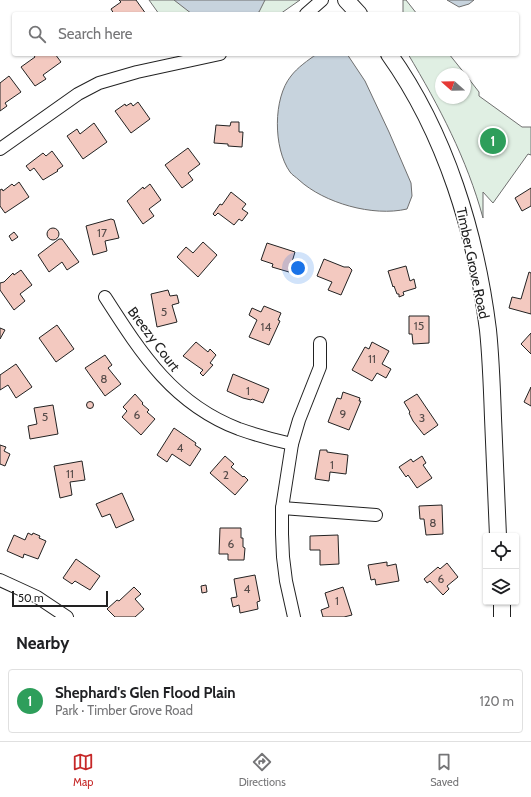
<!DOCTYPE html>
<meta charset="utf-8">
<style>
body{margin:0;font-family:Cabin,sans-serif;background:#f2f2f2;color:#202124}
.controls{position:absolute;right:12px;bottom:12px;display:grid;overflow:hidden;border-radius:4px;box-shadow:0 1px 3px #0004}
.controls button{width:36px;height:36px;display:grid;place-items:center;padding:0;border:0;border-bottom:1px solid #e0e0e0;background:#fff;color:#202124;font:20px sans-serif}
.compass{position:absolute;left:435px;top:68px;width:36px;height:36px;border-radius:50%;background:#fff;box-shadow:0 1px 3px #0004;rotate:290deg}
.scale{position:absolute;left:12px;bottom:10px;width:96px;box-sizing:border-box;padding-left:4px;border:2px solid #222;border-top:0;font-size:11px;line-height:14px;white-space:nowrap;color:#222;-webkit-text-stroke:3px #fff;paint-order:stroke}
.you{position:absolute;left:298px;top:268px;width:14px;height:14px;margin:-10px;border:3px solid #fff;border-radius:50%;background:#1a73e8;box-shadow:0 0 0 6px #1a73e833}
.badge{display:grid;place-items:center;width:26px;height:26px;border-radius:50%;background:#c62828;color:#fff;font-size:13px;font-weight:700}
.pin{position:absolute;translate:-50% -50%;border:2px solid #fff;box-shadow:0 1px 4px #0006}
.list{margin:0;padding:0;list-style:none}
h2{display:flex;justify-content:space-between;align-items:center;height:52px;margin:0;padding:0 16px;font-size:17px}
h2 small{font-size:13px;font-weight:400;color:#757577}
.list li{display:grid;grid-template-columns:26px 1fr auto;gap:12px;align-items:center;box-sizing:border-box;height:64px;margin:0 8px 8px;padding:0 8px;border:1px solid #e0e0e0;border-radius:4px}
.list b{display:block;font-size:15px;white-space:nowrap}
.list p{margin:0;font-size:13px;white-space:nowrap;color:#757577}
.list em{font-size:13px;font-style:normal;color:#757577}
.icon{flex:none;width:22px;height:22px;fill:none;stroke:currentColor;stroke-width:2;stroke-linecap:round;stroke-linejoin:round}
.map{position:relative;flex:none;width:531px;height:617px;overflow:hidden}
.search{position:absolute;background:#fff;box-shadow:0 1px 3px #0004;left:12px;right:12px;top:12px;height:44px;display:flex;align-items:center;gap:10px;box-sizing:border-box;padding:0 14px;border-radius:4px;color:#757577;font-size:15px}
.sheet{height:124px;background:#fff}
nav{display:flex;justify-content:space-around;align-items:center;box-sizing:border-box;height:56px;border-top:1px solid #e0e0e0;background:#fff;font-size:11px;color:#757577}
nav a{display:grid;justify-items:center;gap:2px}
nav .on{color:#c62828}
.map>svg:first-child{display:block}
.green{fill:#e0efe3;stroke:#6f6f6f}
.water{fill:#c7d3dd;stroke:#6f6f6f}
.building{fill:#f3c9c0;stroke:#222}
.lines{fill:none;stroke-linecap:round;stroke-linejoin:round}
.street-casing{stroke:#222;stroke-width:14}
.secondary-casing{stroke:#222;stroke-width:18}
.street{stroke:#fff;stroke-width:12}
.secondary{stroke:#fff;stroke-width:16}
.labels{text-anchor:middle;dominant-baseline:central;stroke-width:3;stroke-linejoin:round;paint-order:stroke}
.number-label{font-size:12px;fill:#564c4a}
.street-label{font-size:14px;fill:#222;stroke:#fff}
</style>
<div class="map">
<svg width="531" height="617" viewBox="0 0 531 617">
<rect width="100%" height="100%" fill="#fff"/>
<g class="green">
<path d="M149 0H300L280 14H159Z"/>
<path d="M403 0H406L417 14H403Z"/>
<path d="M408 54H449L465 74H441V98H465V74L479 92V96L522 127H531V155L528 154 493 203 483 192V218C467 159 439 106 408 54Z"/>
</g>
<g class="water">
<path d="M174 0H265L259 12 255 14H192Z"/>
<path d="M447 0H474L469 4 459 7Z"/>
<path d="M317 54H347L365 81 389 132 411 183 412 196 407 209C373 217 324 203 299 180 296 177 292 175 290 172 273 148 273 98 291 76 297 68 308 60 317 54Z"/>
</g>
<g class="building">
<path d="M119 0H136L146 14H114L111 9 121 2Z"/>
<path d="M33 54H55L61 62 43 75 46 79 35 86 21 67 35 57Z"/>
<path d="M9 76 21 92 5 103 7 106 0 111V83Z"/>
<path d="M138 102 150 119 131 133 115 111 125 104 126 106 131 103 133 106Z"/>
<path d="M231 122H239V132H243L242 147 228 146V144L214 143 216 125 230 126Z"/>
<path d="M94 123 107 142 83 159 67 136 77 129 80 134Z"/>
<path d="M188 148 200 164 188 173 193 180 182 188 165 165Z"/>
<path d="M52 151 63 166 57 170 58 171 43 180 34 168 30 171 26 166 43 153 46 156Z"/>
<path d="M19 182 29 197 5 213 0 206V190L2 189 3 191 12 184 14 186Z"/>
<path d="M150 184 161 200 149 209 154 216 143 224 127 201 143 187 144 189Z"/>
<path d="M531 188V206L522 211 515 198Z"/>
<path d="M231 192 246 204 242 209 248 213 242 221 239 219 234 225 218 213 215 216 213 214 220 204 222 205Z"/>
<path d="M111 219 114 220 119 238 105 241 107 251 93 255 86 226Z"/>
<circle cx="53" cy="234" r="6"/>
<path d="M14 232 18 237 12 241 9 236Z"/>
<path d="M59 239H62L79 262 67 270 62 262 49 272 38 255Z"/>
<path d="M203 242 217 255 198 277 177 257 186 247 193 253Z"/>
<path d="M267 243 295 252 289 272 272 267 273 264 261 260Z"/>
<path d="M324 259 344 267H349L352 270 341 295 328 290 332 282 317 276Z"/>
<path d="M406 266 410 281 414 279 416 288 403 292 404 295 399 297V294H397L394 286 393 287 388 271Z"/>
<path d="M21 270 32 285 20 294 25 301 14 310 0 290V283L4 282 13 273 14 275Z"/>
<path d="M529 272 531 273V314L509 308 512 297 521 299Z"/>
<path d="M168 290 170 296 177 295 179 303 172 305 177 322 157 327 151 294Z"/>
<path d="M264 306 281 313 278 320 280 321 269 345 249 337 257 320 249 315 252 308 261 312Z"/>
<path d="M409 316H429V343L413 344 412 334H409Z"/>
<path d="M57 325 74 349 56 362 39 338Z"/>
<path d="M0 328 5 330 0 339Z"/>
<path d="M531 333V354L521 344Z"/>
<path d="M196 342 208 352 210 349 216 355 210 363 213 365 203 376 200 373 203 370 183 356Z"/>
<path d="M372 342 389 351 382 364 391 369 386 378 377 373 372 381 352 370 365 347 369 349Z"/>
<path d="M105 355 112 365 108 368 121 384 105 396 85 368Z"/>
<path d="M16 364 32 387 16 398 8 385 0 390V375Z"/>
<path d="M233 374 269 389 263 403 252 399 251 400 243 398 227 391Z"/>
<path d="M531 387V406L524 402Z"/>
<path d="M343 392 360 398 359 401H361L349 430 328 422 337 398 341 399Z"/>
<path d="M135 394 143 403 142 404 149 410 147 412 155 419 141 435 122 417 127 411 123 407Z"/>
<path d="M417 394 438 425 424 435 413 421 409 413 410 412 404 402Z"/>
<circle cx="90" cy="405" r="3.5"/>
<path d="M53 405 58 434 30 439 28 426 37 424 34 408Z"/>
<path d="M174 428 196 443 195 445 201 449 190 466 172 454 167 462 157 455Z"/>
<path d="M0 445 6 447 4 451 10 454 5 466 0 464Z"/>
<path d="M320 450H327V452L348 455 346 474 330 472 329 481 315 479Z"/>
<path d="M225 456 234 464 231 467 243 477 244 476 248 480 235 495 210 473Z"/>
<path d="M422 456 426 463 423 465 432 478 417 488 408 475 406 477 399 467 411 459 413 462Z"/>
<path d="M82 461 85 480 70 482 72 495 60 498 54 466Z"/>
<path d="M122 493 134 520 116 528 110 514 102 517 96 504Z"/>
<path d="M442 505 443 534 426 535 424 519H420L419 506Z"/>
<path d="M220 528H241V538H243V547L245 548 244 560H228V554H219Z"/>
<path d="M28 533 32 535 33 533 40 536 39 538 46 541 38 559 24 554 23 558 7 551 14 535 25 540Z"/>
<path d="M338 535 339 564 320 565V550H310V536Z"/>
<path d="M76 559 100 576 90 590 75 581 72 584 63 578Z"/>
<path d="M387 562V566L396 564 399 581 376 585 375 579 371 580 368 565Z"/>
<path d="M447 563 458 577 447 586 449 589 443 595 430 581 427 583 424 579 438 567 440 569Z"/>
<path d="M255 575 260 601 257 602 258 609 240 613 239 605 233 607 231 598 237 597 234 579Z"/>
<path d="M206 585 207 592 202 593 201 586Z"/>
<path d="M134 587 141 594 135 599 144 609 135 617H115L107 609 117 600 119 601Z"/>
<path d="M343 587 352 615 344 617H323L321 610 329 607 325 593Z"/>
</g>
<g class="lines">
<defs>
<g id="street">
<path d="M306 14 322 0"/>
<path d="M0 149 78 94 99 83 137 72 220 54"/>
<path d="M105 297C141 353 173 404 239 429 256 435 274 440 292 444"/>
<path d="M282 508 376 515"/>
<path d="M0 580 37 597 67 617"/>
<path d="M294 617 286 581 283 557 282 534V508L292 444 299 420 320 367V343"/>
</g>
<g id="secondary">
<path d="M346 0 359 14"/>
<path d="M389 54C446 134 476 234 488 330 491 359 492 389 493 418 495 457 496 497 498 536"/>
<path d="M502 602V617"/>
</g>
</defs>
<use href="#street" class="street-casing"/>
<use href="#secondary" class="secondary-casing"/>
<use href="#street" class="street"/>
<use href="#secondary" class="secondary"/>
</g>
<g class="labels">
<g class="number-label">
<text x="102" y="232">17</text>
<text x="164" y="311">5</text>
<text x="419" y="325">15</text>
<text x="266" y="326">14</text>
<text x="372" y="358">11</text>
<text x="104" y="378">8</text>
<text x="248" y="390">1</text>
<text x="343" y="413">9</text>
<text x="137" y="414">6</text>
<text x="45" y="416">5</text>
<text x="422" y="417">3</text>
<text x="180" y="447">4</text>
<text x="332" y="464">1</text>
<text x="70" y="473">11</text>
<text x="226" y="474">2</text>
<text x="433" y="522">8</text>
<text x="231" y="543">6</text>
<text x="441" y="578">6</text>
<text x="247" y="588">4</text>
<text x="337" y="600">1</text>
</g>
<g class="street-label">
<text transform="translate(473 263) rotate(78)">Timber Grove Road</text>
<text transform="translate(154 339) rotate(53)">Breezy Court</text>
</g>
</g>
</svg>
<div class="controls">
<button><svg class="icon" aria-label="locate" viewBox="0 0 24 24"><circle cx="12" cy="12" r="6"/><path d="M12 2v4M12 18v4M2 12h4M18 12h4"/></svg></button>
<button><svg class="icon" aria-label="layers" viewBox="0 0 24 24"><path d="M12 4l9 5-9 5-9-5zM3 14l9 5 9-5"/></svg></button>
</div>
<svg class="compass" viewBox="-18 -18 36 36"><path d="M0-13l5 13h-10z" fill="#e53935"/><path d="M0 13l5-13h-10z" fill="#757577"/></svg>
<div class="scale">50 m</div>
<div class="you"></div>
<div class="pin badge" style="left:493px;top:141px;background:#2e9e5b">1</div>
<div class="search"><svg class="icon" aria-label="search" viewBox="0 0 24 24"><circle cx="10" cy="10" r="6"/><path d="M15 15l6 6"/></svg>Search here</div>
</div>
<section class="sheet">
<h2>Nearby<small></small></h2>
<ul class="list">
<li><span class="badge" style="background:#2e9e5b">1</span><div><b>Shephard's Glen Flood Plain</b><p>Park · Timber Grove Road</p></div><em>120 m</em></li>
</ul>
</section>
<nav>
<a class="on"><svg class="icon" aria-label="map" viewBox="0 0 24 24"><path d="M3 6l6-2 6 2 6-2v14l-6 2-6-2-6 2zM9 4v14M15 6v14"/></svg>Map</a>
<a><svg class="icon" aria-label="directions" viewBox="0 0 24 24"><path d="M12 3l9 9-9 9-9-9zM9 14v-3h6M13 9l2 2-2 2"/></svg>Directions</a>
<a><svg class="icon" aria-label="saved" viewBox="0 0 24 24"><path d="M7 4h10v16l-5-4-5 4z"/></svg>Saved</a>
</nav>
